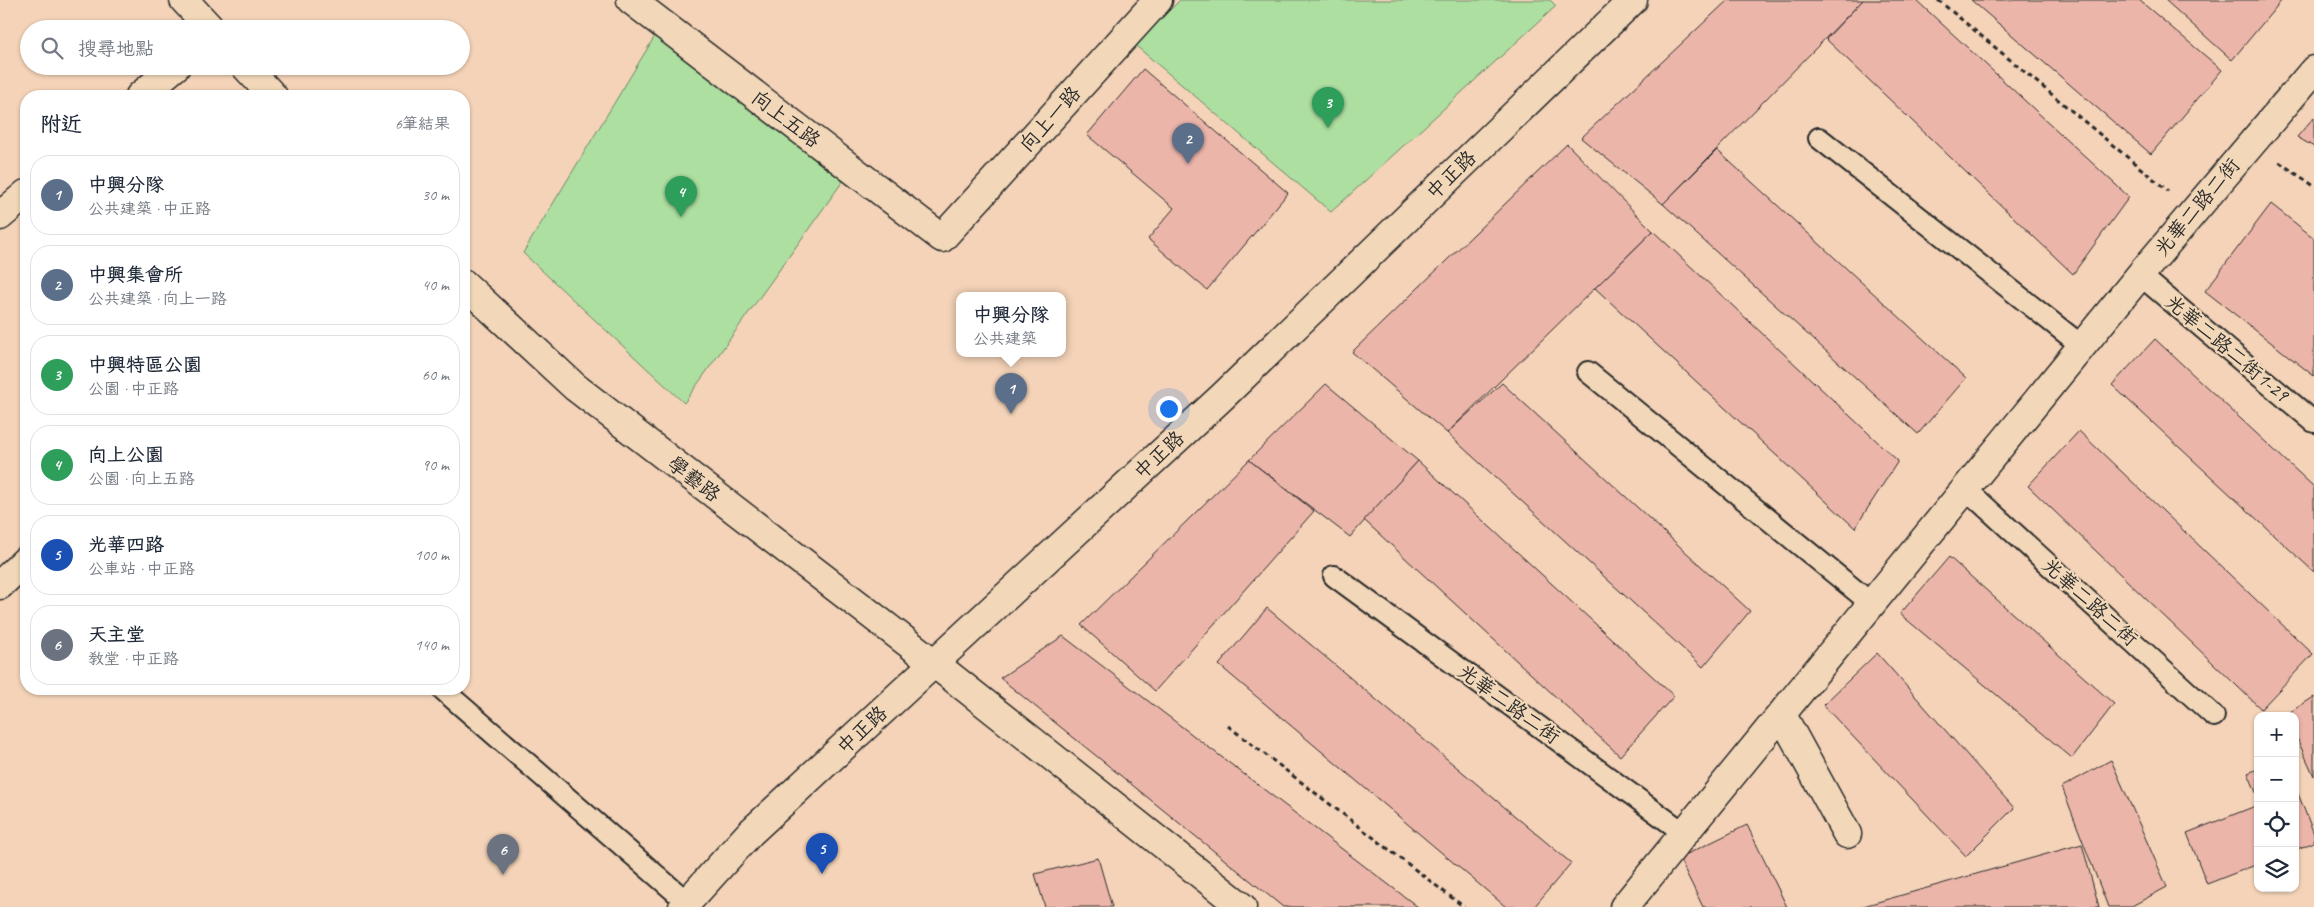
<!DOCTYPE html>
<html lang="zh-TW">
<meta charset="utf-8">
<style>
body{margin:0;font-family:Caveat,"LXGW WenKai TC",sans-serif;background:#f6f6f7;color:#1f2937}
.controls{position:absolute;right:15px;bottom:15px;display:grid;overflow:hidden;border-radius:10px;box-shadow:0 1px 4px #0004}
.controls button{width:45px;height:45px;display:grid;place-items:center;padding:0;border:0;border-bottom:1px solid #e0e1e3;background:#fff;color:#1f2937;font:25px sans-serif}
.you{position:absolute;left:1168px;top:408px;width:18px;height:18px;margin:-12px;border:4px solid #fff;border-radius:50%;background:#1a73e8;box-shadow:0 0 0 8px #1a73e833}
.badge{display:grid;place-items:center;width:32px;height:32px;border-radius:50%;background:#7c3aed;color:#fff;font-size:16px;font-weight:700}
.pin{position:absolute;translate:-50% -41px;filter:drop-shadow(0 1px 2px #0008)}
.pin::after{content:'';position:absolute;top:26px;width:18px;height:15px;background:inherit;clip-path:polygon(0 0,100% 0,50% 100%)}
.popup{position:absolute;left:956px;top:292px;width:110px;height:65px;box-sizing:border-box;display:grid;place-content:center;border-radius:10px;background:#fff;filter:drop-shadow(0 1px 4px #0005);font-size:16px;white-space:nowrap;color:#747a83}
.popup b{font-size:19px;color:#1f2937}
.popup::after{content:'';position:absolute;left:50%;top:100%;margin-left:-10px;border:10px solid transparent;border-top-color:#fff}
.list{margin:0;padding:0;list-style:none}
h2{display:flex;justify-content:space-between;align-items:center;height:65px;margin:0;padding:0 20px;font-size:21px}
h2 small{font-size:16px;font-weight:400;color:#747a83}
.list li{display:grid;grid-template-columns:32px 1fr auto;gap:15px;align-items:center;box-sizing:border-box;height:80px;margin:0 10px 10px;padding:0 10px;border:1px solid #e0e1e3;border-radius:20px}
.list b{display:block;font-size:19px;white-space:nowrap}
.list p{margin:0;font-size:16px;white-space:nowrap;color:#747a83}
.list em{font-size:16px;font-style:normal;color:#747a83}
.icon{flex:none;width:28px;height:28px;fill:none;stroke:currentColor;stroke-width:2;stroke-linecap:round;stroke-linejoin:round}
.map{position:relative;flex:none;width:2314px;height:907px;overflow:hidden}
.search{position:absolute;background:#fff;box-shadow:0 1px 4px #0004;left:20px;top:20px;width:450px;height:55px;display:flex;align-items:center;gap:12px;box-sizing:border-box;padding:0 18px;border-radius:28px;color:#747a83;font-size:19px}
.panel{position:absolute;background:#fff;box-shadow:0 1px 4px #0004;left:20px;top:90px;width:450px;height:605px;border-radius:20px}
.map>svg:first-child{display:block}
.green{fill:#addfa0;stroke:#6c8566}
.building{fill:#ebb5aa;stroke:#2b2b2b}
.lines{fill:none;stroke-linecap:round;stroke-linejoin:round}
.service-casing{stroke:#2b2b2b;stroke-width:24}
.minor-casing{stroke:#2b2b2b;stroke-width:31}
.primary-casing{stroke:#2b2b2b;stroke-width:31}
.path{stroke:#2b2b2b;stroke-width:3;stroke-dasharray:5 4;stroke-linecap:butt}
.service{stroke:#f2d8b9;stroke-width:20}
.minor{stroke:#f2d8b9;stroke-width:28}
.primary{stroke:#f2d8b9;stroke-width:28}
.labels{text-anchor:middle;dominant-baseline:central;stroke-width:4.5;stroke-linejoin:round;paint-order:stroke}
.street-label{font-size:20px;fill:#2b2b2b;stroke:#f2d8b9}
</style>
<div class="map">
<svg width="2314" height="907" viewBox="0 0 2314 907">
<rect width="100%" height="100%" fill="#f4d3b8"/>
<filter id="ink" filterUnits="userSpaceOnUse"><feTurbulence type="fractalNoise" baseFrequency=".02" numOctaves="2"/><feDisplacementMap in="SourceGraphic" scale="10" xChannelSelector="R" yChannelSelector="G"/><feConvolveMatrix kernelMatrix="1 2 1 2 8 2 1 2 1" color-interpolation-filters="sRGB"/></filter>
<g filter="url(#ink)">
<g class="green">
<path d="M1180 0H1550L1556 6 1331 212 1135 45Z"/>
<path d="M655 36 843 181 684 403 523 253Z"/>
</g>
<g class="building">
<path d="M1728 0H1863L1663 204 1581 138Z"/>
<path d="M1863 0H1916L2129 197 2073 274 1826 39Z"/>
<path d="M1971 0H2139L2222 70 2151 154Z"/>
<path d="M2165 0H2282L2232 60Z"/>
<path d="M1143 69 1288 193 1207 290 1148 239 1174 208 1087 135Z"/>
<path d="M2314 117V147L2297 137Z"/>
<path d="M1567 144 1653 231 1447 433 1352 352Z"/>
<path d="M1717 150 1966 378 1918 434 1663 204Z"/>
<path d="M2271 204 2314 238V376L2205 291Z"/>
<path d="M1653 231 1898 461 1855 528 1595 288Z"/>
<path d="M2155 339 2314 487V572L2112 385Z"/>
<path d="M1502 383 1750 611 1703 667 1447 433Z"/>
<path d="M1326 384 1418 461 1350 537 1249 460Z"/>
<path d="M2079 431 2313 654 2261 709 2028 486Z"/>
<path d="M1249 460 1314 511 1155 691 1081 625Z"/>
<path d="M1418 461 1674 696 1620 756 1364 520Z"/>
<path d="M1949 557 2114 704 2072 758 1900 614Z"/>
<path d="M1267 608 1571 863 1534 907H1506L1219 665Z"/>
<path d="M1063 636 1418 907H1283L1000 678Z"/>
<path d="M1877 653 2014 808 1966 856 1823 705Z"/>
<path d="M2314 697V776L2295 734V716L2287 714Z"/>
<path d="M2111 760 2167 887 2130 907H2108L2062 787Z"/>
<path d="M2258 769V797L2248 773Z"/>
<path d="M2295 786 2314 834V842L2295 850Z"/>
<path d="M2258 805V864L2207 884 2187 833Z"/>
<path d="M1747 825 1787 907H1703L1679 858Z"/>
<path d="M2082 844 2099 907H1860Z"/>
<path d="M1098 858 1112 907H1045L1035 874Z"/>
</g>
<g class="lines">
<defs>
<g id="service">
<path d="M1819 138 2082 346"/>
<path d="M2140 275 2314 422"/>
<path d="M1588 372 1872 604"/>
<path d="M1966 489 2214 716"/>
<path d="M1334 576 1684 833"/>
<path d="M442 689 687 902"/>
</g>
<g id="minor">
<path d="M184 0 211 29"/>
<path d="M631 0 942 238 1158 0"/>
<path d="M245 66 273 96"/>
<path d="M140 96 176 66"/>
<path d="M0 216 26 194"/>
<path d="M464 284 575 387 934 663 1242 907"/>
<path d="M0 585 26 560"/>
<path d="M1782 715 1847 834"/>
<path d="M1624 907 2140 275 2314 70"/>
</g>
<path id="primary" d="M683 907 750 833 1222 397 1633 0"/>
</defs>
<use href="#service" class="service-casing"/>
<use href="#minor" class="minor-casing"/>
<use href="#primary" class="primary-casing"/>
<g class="path">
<path d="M1938 0 2168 191"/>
<path d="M2279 162 2314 186"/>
<path d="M1228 726 1464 907"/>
</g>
<use href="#service" class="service"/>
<use href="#minor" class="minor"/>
<use href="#primary" class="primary"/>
</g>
</g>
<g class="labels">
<g class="street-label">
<text transform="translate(786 119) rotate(37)">向上五路</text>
<text transform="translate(1050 119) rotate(-48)">向上一路</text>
<text transform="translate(1451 175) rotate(-44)">中正路</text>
<text transform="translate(2197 207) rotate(-50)">光華二路二街</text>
<text transform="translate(2227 348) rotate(40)">光華二路二街1-29</text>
<text transform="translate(1159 455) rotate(-43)">中正路</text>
<text transform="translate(694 479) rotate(38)">學藝路</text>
<text transform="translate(2090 602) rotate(42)">光華二路二街</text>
<text transform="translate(1509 704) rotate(36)">光華二路二街</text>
<text transform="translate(862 730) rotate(-43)">中正路</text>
</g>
</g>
</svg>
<div class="controls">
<button>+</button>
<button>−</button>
<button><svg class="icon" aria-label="locate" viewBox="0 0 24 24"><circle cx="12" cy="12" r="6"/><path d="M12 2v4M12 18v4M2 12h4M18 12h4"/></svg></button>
<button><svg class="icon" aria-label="layers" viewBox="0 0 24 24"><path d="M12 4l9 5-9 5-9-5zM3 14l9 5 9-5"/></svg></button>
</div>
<div class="you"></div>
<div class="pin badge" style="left:1011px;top:414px;background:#5c6f8a">1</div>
<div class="popup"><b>中興分隊</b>公共建築</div>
<div class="pin badge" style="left:1188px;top:164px;background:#5c6f8a">2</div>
<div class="pin badge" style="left:1328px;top:128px;background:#2e9e5b">3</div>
<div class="pin badge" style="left:681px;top:217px;background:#2e9e5b">4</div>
<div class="pin badge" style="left:822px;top:874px;background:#1a4fb4">5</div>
<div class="pin badge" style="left:503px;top:875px;background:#6b7280">6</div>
<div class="search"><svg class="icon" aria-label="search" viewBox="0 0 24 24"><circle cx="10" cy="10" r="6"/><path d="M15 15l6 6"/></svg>搜尋地點</div>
<section class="panel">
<h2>附近<small>6筆結果</small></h2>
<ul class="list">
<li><span class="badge" style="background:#5c6f8a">1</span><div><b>中興分隊</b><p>公共建築 · 中正路</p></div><em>30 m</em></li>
<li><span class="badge" style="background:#5c6f8a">2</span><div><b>中興集會所</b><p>公共建築 · 向上一路</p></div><em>40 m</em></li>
<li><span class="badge" style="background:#2e9e5b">3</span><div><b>中興特區公園</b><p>公園 · 中正路</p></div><em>60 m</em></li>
<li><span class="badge" style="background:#2e9e5b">4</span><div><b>向上公園</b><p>公園 · 向上五路</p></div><em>90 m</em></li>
<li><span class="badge" style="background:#1a4fb4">5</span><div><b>光華四路</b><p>公車站 · 中正路</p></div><em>100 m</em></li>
<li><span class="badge" style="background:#6b7280">6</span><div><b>天主堂</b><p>教堂 · 中正路</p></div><em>140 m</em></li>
</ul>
</section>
</div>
